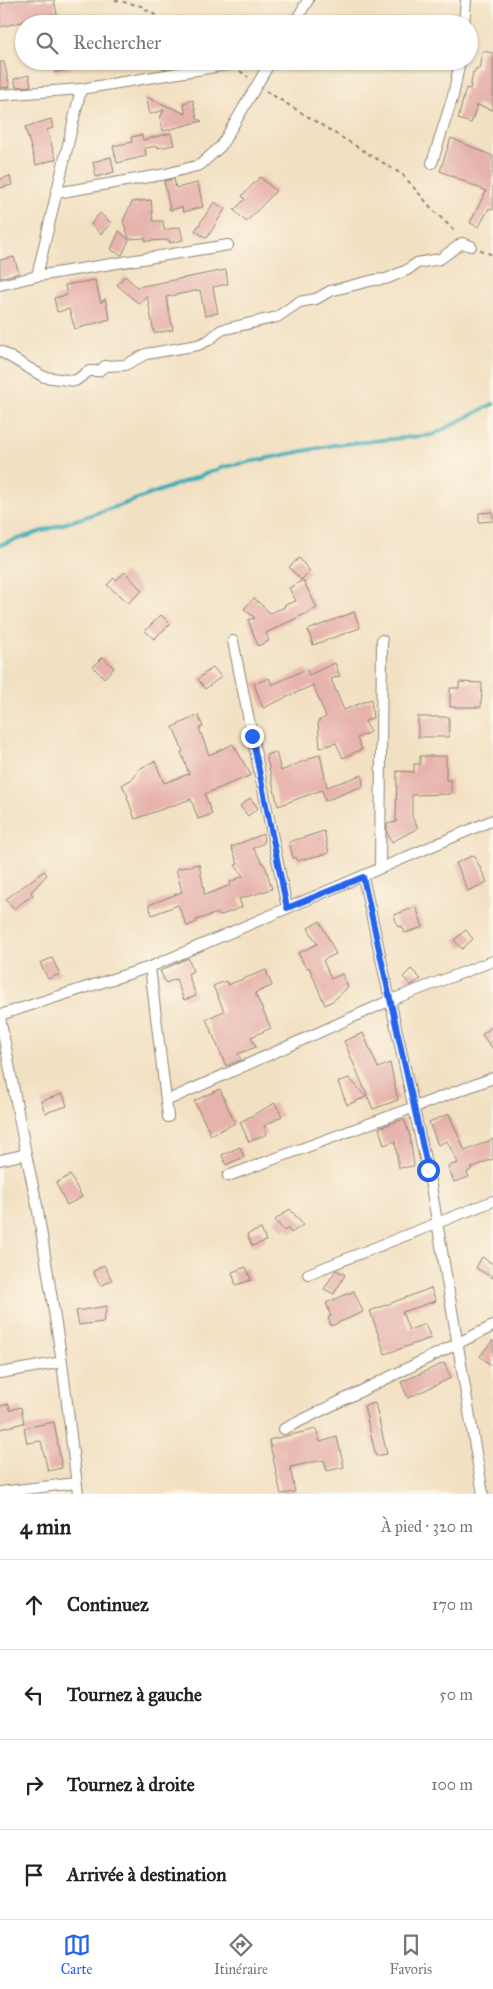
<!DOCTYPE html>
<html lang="fr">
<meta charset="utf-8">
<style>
body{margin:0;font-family:"IM FELL Great Primer",serif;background:#f6f6f6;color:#222}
.stop{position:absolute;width:15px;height:15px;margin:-11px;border:4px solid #2563eb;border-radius:50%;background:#fff}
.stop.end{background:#2563eb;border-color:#fff;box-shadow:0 1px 5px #0008}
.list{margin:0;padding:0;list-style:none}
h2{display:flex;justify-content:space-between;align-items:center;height:65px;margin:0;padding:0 20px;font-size:21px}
h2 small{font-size:16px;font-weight:400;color:#767676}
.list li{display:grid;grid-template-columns:32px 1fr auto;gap:15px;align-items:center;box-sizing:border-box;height:90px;padding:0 20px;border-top:1px solid #e0e0e0}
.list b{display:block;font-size:19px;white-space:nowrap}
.list em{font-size:16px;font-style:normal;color:#767676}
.icon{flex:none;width:28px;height:28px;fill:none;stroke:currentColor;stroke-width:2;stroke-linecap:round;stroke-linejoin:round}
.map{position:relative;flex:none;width:493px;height:1494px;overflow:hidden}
.search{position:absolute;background:#fff;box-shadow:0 1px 4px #0004;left:15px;right:15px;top:15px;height:55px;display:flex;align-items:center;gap:12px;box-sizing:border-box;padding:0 18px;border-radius:28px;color:#767676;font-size:19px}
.sheet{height:425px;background:#fff}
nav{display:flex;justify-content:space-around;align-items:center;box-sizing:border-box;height:70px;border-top:1px solid #e0e0e0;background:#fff;font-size:14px;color:#767676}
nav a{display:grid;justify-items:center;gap:2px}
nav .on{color:#2563eb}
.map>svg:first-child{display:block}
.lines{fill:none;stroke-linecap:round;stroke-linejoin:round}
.stream{stroke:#3eaeb8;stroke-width:4}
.building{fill:#e6b2ac}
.minor-casing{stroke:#8e8676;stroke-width:12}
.path{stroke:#8e8676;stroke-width:2;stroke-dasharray:4 4;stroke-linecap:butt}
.minor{stroke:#fff;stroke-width:10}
.route{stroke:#2563eb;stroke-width:6}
</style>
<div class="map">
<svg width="493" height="1494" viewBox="0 0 493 1494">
<rect width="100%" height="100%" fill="#fcf5e5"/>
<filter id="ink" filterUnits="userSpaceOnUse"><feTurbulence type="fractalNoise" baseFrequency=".02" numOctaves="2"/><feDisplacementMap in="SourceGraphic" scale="10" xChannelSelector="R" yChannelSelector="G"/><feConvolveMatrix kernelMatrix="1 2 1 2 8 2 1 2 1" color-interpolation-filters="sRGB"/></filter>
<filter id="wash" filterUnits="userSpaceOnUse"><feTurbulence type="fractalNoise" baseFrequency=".0096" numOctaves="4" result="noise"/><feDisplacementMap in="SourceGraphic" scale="20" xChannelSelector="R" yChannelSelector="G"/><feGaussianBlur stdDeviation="1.12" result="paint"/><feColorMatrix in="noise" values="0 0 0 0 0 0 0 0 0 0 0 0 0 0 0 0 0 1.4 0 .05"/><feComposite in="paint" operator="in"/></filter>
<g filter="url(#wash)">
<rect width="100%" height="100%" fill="#f2e0c2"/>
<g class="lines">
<path class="stream" d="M0 545 124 504 224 467 334 445 432 435 493 404"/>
</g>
<g id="blocks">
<g class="building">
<path d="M16 0H54L57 14 0 27V4Z"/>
<path d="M482 51 493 53V110L477 105 471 123 458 119 466 88 470 89 473 72H475L476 68 479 69Z"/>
<path d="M52 61H69L71 69 55 73Z"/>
<path d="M0 62H4L10 87 0 88Z"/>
<path d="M29 75 31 86 16 87 14 79Z"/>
<path d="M146 97 186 114 183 103 193 100 197 119 202 121 163 131 160 118 164 110 150 114Z"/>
<path d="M51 119 53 128 47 130 56 159 36 165 25 127Z"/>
<path d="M171 133 174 145 158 148V146L145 148 146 156 117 163 113 146 132 142 131 137 142 135 143 140Z"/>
<path d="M451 138 493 156V210L489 208 479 227 470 223 486 191 440 171Z"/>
<path d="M111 157 114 172 96 177 93 162Z"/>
<path d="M10 176 12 185 0 188V179Z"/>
<path d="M260 177 276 191 246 222 234 210 245 199 242 196Z"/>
<path d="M174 179 176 188 198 183 203 207 183 212 182 207 170 210 164 181Z"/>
<path d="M151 200 153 221H163L164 230 180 227 183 240 170 243 169 240 145 241V238L129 239 123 221 132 202Z"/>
<path d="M214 202 225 209 207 238 195 231Z"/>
<path d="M100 213 111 223 101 234 91 224Z"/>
<path d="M119 231 129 240 122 255 111 250Z"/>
<path d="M14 257 19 273 0 278V260Z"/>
<path d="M226 270 228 284 213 287 218 313 205 316 200 290 166 297 173 330 154 333 147 295 139 304 117 285 125 276 137 287Z"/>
<path d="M95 280 101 303 105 299 110 319 75 329 69 309 57 312 54 298 67 295 65 285Z"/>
<path d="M493 512V521L479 522V513Z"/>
<path d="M299 558 310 571 301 580 289 567Z"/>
<path d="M125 572 142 591 128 603 107 585 114 578 116 580Z"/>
<path d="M303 580 317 608 266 633 269 641 258 646 248 620 255 618 244 609 254 598 270 613 285 607 284 605 296 601 289 588Z"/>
<path d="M354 612 360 628 313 645 308 630Z"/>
<path d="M161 615 170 624 154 639 145 631Z"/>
<path d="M103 657 114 668 104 678 93 667Z"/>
<path d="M335 663 340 676 331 679 344 710 371 699 373 718 365 721 370 732 357 738 362 749 343 758 336 743 320 748 318 721 326 717 313 685 263 708 254 684 269 678 272 685 306 669 309 675Z"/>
<path d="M213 667 221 677 205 689 198 679Z"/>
<path d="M459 682 482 683 481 707H450V688H459Z"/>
<path d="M198 715 203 727 199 728 209 755 233 744 251 775 205 794 212 814 198 819 191 799 135 819 127 797 128 796 122 785 134 778 139 769 155 761 164 783 189 774 181 752 183 751 173 727Z"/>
<rect x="418" y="717" width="31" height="20"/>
<path d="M276 752 281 771 320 754 327 787 362 775 363 786 325 801 322 790 278 806 266 755Z"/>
<path d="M420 756H446V780H451V794L412 795V817L418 828 392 842 387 833V824L396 822 397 771 414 772V764H420Z"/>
<path d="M250 798 258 808 248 816 240 806Z"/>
<path d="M324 831 329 853 297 861 296 857 293 858 289 842Z"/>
<path d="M263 834 264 843 253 848 266 868 272 889 239 899 242 907 219 916 218 913 196 920 197 922 187 926 178 905 152 915 149 905 182 892 176 869 199 864 205 895 231 885 230 882 243 876 235 865 238 864 231 847Z"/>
<path d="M474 855 487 882 468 891 456 863Z"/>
<path d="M44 871 47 875 31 892 33 895 13 909 6 899Z"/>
<path d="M416 907 423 927 405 933 402 926 398 927 394 915Z"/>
<path d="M320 921 336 954 323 960 331 979 342 974 348 987 334 1000 325 1005 309 967 306 968 298 953 317 944 308 928Z"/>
<path d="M466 930 473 939 462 949 454 940Z"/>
<path d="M52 958 60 974 48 979 40 963Z"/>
<path d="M188 958 193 971 188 974 196 996 184 1000 176 979 166 983 160 971Z"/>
<path d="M411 969 421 979 411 985 403 977Z"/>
<path d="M266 970 272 986 255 993 271 1028 251 1037 256 1047 238 1054 241 1060 226 1066 206 1019 224 1011 213 986 226 981 228 985Z"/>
<path d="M493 1026V1049L482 1035Z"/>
<path d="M363 1033 378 1068 390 1063 398 1100 373 1109 344 1041Z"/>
<path d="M349 1078 366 1097 347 1105 338 1082Z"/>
<path d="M220 1089 235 1123 211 1135 194 1101Z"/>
<path d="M63 1094 67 1106 45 1113 41 1101Z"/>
<path d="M275 1103 282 1116 264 1126 267 1134 249 1142 240 1122Z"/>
<path d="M449 1114 465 1151 493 1139V1159L471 1168V1170L467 1172 469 1177 454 1182 448 1166 458 1163 447 1141 438 1145 429 1122Z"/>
<path d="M404 1119 410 1136 414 1166 399 1168 395 1141 384 1145 379 1128Z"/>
<path d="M240 1147 244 1157 226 1165 222 1155Z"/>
<path d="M70 1175 82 1197 67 1205 56 1183Z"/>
<path d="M290 1209 303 1225 291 1233 288 1228 284 1231 275 1220Z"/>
<path d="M261 1229 266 1241 252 1246 247 1234Z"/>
<path d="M482 1257 493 1264V1278L476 1268Z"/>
<path d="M104 1265 112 1280 101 1286 93 1272Z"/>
<path d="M246 1267 251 1280 236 1285 232 1272Z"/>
<path d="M336 1270 345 1275 334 1294 324 1289Z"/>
<path d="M431 1288 436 1301 402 1312 409 1330 425 1324 431 1338 385 1354 370 1311Z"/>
<path d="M354 1291 363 1312 331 1326 328 1317 331 1316 326 1303Z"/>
<path d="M107 1306 103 1322 79 1325 76 1311Z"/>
<path d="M493 1340V1367L480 1356Z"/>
<path d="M444 1363 451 1378 408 1398 401 1382Z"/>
<path d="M375 1403 387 1454 376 1456 364 1406Z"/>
<path d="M9 1404 10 1410 21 1407 24 1423 0 1429V1406Z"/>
<path d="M54 1422 62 1468 48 1471 41 1441 27 1443 24 1428Z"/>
<path d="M316 1429 320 1442 337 1437 344 1467 327 1471 324 1460 290 1467 295 1492 281 1494 269 1440Z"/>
</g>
</g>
</g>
<g filter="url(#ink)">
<use href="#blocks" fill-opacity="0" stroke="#8e8676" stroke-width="1"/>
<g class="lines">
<defs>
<g id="minor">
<path d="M294 24 308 0"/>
<path d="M464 24 466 0"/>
<path d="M0 95 81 89 233 64"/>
<path d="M432 163 453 96 460 61"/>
<path d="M56 193 166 174 200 165 221 146 271 61"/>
<path d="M37 276 81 89"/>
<path d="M0 285 37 276 228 245"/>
<path d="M0 351 44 377 75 381 89 371H99L105 366 125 365 146 354 198 345 209 340 221 330 277 317 299 302 316 299 330 291 374 280 386 279 407 270 417 263 440 259 462 243 471 246"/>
<path d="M233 641 287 908"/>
<path d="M380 868 382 640"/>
<path d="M363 877 431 1186 483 1494"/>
<path d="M150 967 168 1117"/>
<path d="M0 1015 150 967 493 820"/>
<path d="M0 1017 26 1154"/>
<path d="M166 1101 391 1000 493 961"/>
<path d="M0 1160 26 1154 37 1205 62 1362 78 1494"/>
<path d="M228 1176 493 1078"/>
<path d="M308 1274 493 1201"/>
<path d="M0 1373 62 1362"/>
<path d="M284 1429 493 1326"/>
<path d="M0 1492 76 1483"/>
</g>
</defs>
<use href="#minor" class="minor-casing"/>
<g class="path">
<path d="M115 0 141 6 169 24"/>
<path d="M240 71 248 77"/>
<path d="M266 91 403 175 434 211 457 233"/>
<path d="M480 250 493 255"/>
</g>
<use href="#minor" class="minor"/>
</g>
</g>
<g class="lines" filter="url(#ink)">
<path class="route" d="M252 736 287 908 363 877 428 1170"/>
</g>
</svg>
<div class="stop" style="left:428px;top:1170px"></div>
<div class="stop end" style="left:252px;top:736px"></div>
<div class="search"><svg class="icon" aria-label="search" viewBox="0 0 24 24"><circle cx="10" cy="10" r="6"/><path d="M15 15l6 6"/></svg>Rechercher</div>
</div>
<section class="sheet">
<h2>4 min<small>À pied · 320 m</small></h2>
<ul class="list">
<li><svg class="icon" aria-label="ahead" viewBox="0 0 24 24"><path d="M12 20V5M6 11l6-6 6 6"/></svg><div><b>Continuez</b></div><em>170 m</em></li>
<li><svg class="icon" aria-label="left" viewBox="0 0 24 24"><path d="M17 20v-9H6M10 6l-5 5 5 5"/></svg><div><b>Tournez à gauche</b></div><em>50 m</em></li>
<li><svg class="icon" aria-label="right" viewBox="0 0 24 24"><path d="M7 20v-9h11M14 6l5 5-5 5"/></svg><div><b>Tournez à droite</b></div><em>100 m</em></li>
<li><svg class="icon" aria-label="arrive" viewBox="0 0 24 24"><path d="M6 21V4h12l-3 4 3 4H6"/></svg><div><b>Arrivée à destination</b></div></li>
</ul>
</section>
<nav>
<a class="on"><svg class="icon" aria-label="map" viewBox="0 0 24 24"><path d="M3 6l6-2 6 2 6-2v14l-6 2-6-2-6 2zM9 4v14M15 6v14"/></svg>Carte</a>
<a><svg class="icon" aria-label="directions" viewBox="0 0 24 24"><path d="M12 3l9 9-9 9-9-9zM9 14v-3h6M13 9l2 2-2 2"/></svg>Itinéraire</a>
<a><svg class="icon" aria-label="saved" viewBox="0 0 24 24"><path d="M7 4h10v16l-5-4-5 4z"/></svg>Favoris</a>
</nav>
